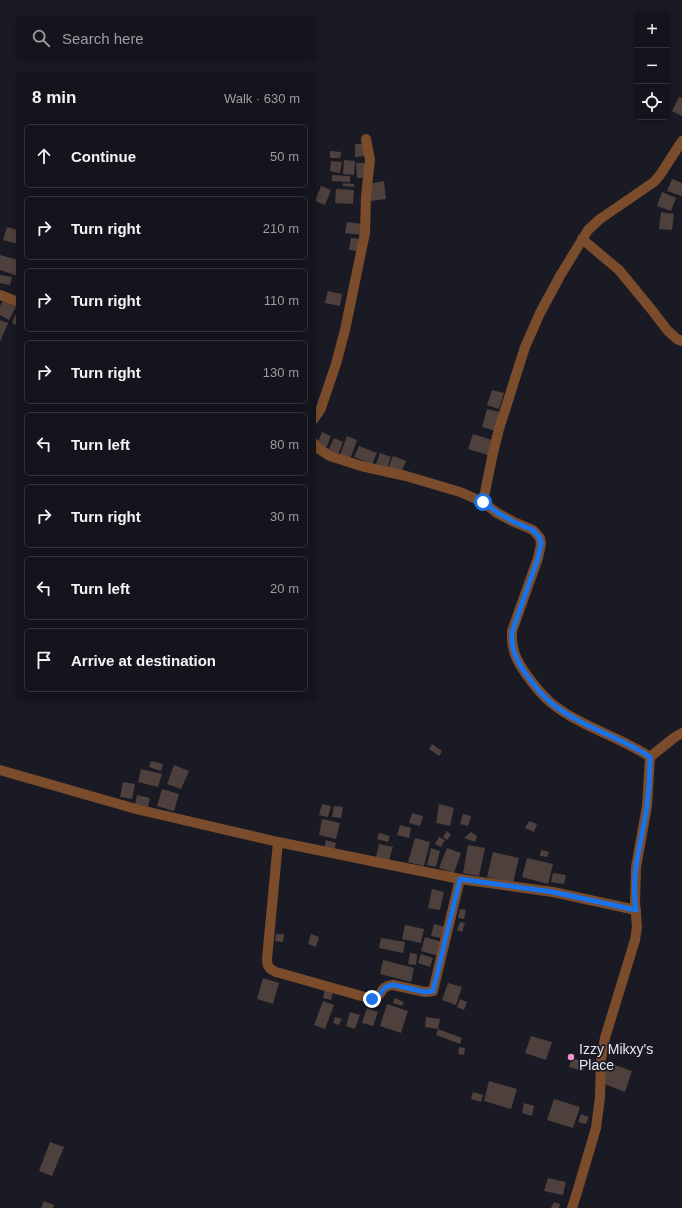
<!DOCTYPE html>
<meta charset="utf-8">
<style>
body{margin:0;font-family:Helvetica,sans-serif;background:#212129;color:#f1f3f6}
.controls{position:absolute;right:12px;top:12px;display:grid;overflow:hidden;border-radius:6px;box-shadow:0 2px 6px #0003}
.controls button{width:36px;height:36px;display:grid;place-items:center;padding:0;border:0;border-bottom:1px solid #33333b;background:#14141c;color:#f1f3f6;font:20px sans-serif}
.stop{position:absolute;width:12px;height:12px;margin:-9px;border:3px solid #1a73e8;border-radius:50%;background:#fff}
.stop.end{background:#1a73e8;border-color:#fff;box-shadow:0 1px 4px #0008}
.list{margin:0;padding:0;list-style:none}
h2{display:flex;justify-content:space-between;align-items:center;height:52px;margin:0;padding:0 16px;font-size:17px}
h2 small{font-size:13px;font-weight:400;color:#9d9ea3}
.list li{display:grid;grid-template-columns:26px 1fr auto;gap:12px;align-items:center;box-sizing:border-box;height:64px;margin:0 8px 8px;padding:0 8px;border:1px solid #33333b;border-radius:6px}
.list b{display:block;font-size:15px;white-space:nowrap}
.list em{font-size:13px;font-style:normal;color:#9d9ea3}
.icon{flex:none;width:22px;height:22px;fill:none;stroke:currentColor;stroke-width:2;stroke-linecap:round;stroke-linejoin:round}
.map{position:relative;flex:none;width:682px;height:1208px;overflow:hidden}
.search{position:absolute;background:#14141c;box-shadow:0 2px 6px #0003;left:16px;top:16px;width:300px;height:44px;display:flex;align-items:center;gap:10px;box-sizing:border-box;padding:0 14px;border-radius:6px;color:#9d9ea3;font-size:15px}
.panel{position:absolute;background:#14141c;box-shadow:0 2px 6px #0003;left:16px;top:72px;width:300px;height:628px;border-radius:6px}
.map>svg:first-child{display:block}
.building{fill:#4e403c}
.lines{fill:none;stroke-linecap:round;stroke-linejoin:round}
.minor{stroke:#7a4c2b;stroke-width:10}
.route{stroke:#1a73e8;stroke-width:5}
.poi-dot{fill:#f491d3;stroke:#1a1a25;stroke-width:1.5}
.labels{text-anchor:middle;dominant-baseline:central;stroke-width:3.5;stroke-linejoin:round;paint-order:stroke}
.poi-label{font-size:14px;fill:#e5e6ee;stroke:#1a1a25;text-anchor:start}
</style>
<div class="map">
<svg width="682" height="1208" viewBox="0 0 682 1208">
<rect width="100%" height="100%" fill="#1a1a25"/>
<g class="building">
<path d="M679 97 682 98V116L672 111Z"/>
<path d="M355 144H365L366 156 355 157Z"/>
<path d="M330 151 341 152 340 158H330Z"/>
<path d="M344 160 355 161 354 175 343 174Z"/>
<path d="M331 161 342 162 340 173 330 171Z"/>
<path d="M356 163H367V178H357Z"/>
<path d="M332 175 350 176V182L332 181Z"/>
<path d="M672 179 682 183V196L667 191Z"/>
<path d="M384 181 386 199 371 201 369 184Z"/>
<path d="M343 183 354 184V187L343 186Z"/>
<path d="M321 186 331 190 325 205 315 201Z"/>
<path d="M336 189 354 190 353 204 335 203Z"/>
<path d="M662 192 676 198 671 211 657 206Z"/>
<path d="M661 212 674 214 672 230 659 229Z"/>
<path d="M347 222 363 224 361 235 345 233Z"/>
<path d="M7 227 18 230V244L3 240Z"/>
<path d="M351 238 360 239 358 251 349 250Z"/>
<path d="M0 255 18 260V276L0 270Z"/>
<path d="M0 275 12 277 10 285 0 283Z"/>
<path d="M328 291 342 294 340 306 325 303Z"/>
<path d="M3 301 16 307 9 320 0 315V306Z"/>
<path d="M18 309V326L12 323Z"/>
<path d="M0 320 8 323 0 342Z"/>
<path d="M492 390 504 393 499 409 487 405Z"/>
<path d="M487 409 500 412 495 431 482 427Z"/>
<path d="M322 432 331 436 326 449 317 445Z"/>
<path d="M473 434 492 440 488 455 468 449Z"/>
<path d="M347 436 357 440 350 459 340 455Z"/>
<path d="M334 438 343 442 338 455 328 451Z"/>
<path d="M359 446 377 453 372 464 354 457Z"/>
<path d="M380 453 391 457 387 468 376 464Z"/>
<path d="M393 456 406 461 401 474 388 468Z"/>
<path d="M432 744 442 751 439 756 429 749Z"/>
<path d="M151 761 163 764 161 771 149 767Z"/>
<path d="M174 765 189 771 181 789 167 784Z"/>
<path d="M141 769 162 774 158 787 138 782Z"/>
<path d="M123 782 135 784 132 799 120 797Z"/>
<path d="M162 789 179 794 174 811 157 806Z"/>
<path d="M137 795 150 798 148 807 135 804Z"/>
<path d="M322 804 331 806 328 817 319 815Z"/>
<path d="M439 804 454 808 450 826 436 823Z"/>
<path d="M334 806 343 807 341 818 332 817Z"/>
<path d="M412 813 423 816 420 826 409 823Z"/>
<path d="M463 814 471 816 468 826 460 824Z"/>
<path d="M322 819 340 823 336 839 319 835Z"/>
<path d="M529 821 537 824 534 832 525 828Z"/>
<path d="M400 825 411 828 409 838 397 835Z"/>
<path d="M447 831 451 835 447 840 443 837Z"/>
<path d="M471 832 477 836 475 842 464 838Z"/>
<path d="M379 833 390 836 388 842 377 839Z"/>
<path d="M439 837 445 840 441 847 435 844Z"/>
<path d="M415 838 430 842 424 866 408 862Z"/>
<path d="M326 840 336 843 334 851 324 849Z"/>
<path d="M379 844 393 847 389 860 376 857Z"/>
<path d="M468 845 485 848 479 876 463 873Z"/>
<path d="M431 848 440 851 436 867 427 865Z"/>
<path d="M447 848 461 853 454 873 439 868Z"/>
<path d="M541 850 549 852 547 857 540 856Z"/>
<path d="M493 852 519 858 513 883 487 877Z"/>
<path d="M527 858 553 864 548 884 522 877Z"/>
<path d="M553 873 566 875 564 884 551 882Z"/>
<path d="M432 889 444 892 440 910 428 908Z"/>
<path d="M460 909 466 910 464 919 458 918Z"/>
<path d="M460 922 465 923 462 932 457 930Z"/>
<path d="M434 924 445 927 442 938 431 936Z"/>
<path d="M405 925 424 929 421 943 402 939Z"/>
<path d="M276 934H284L283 942 275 941Z"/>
<path d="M311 934 319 937 316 947 308 944Z"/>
<path d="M425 937 442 942 439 956 421 951Z"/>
<path d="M381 938 405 942 403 953 379 948Z"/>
<path d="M410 953 417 954 416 965 408 964Z"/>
<path d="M421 954 433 958 430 967 418 963Z"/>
<path d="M383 960 414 968 411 982 380 974Z"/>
<path d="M263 978 279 983 273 1004 257 999Z"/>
<path d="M448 983 462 987 456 1005 442 1000Z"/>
<path d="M325 989 333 991 331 1000 323 998Z"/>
<path d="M395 998 404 1002 402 1006 393 1003Z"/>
<path d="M460 999 467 1002 464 1010 457 1007Z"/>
<path d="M323 1001 334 1005 325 1029 314 1025Z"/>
<path d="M387 1004 408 1011 401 1033 380 1026Z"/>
<path d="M367 1008 378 1012 373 1026 362 1023Z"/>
<path d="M350 1012 360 1015 355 1029 346 1026Z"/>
<path d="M335 1017 342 1019 339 1025 333 1023Z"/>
<path d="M426 1017 440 1019 438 1029 425 1027Z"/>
<path d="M438 1029 462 1038 460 1044 436 1035Z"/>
<path d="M531 1036 552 1042 546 1060 525 1053Z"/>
<path d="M459 1047 465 1048 464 1055 458 1054Z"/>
<path d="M572 1058 586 1062 583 1071 569 1067Z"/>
<path d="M609 1063 632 1071 625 1092 602 1083Z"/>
<path d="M489 1081 517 1089 511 1109 484 1101Z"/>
<path d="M473 1092 483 1095 481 1102 471 1099Z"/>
<path d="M554 1099 580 1107 573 1128 547 1120Z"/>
<path d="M524 1103 534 1106 532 1116 522 1113Z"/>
<path d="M581 1114 589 1117 586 1124 578 1122Z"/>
<path d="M50 1142 64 1147 52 1176 39 1171Z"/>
<path d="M548 1178 566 1182 563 1195 544 1191Z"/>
<path d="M44 1201 54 1205 53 1208H41Z"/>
<path d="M554 1202 560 1204 559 1208H551Z"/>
</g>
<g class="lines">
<g class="minor">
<path d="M582 239 619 270 651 309 668 331 677 339 682 341"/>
<path d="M0 295 18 302"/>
<path d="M314 419 321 408 336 364 345 330 365 233 366 196 370 160 366 139"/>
<path d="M314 443 319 449 330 456 361 466 406 476 460 492 483 502 497 513 514 522 533 530 540 538 541 544 538 558 512 631C511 649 516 660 526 674 533 684 541 694 550 702 580 727 619 736 650 757"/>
<path d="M483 502 493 453 499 429 525 347 540 313 560 276 588 230 600 219 654 182 660 175 682 141"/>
<path d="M0 770 136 809 278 842 460 879 553 892 636 910"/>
<path d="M278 842 267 959C267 966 269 969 276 972L372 999C384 997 378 986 393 985L425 992 433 991 460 879"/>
<path d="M572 1208 578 1189 596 1128 600 1097 601 1060 605 1038 635 940 637 927 635 902 636 867 647 806 650 757 675 737 682 733"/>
</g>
</g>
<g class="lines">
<path class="route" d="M372 999C384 997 378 986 394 985L425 992 433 991 460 879 553 892 636 910C630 875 642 840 647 806 649 790 650 773 650 757 619 736 580 727 550 702 541 694 533 684 526 674 516 660 511 649 512 632L538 558 541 544 540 538 533 530 514 522 498 513 483 502"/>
</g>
<circle class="poi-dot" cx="571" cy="1057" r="4"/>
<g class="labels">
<g class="poi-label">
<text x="579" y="1049">Izzy Mikxy's<tspan x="579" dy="16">Place</tspan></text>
</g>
</g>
</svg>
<div class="controls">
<button>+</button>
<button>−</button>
<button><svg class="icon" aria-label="locate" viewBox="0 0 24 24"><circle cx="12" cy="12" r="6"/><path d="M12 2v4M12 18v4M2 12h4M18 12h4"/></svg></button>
</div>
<div class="stop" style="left:483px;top:502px"></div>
<div class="stop end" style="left:372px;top:999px"></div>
<div class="search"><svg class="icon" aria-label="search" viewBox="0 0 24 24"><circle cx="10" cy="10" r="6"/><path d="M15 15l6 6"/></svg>Search here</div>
<section class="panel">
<h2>8 min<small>Walk · 630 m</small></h2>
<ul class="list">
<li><svg class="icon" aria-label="ahead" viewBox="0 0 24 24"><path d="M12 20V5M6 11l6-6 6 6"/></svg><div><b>Continue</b></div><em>50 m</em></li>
<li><svg class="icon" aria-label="right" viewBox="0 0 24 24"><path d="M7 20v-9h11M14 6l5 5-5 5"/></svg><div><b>Turn right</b></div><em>210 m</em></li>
<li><svg class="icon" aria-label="right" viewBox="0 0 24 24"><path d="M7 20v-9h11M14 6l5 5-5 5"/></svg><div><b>Turn right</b></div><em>110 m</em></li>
<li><svg class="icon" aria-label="right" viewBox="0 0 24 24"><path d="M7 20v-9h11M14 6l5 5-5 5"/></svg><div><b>Turn right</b></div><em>130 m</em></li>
<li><svg class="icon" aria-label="left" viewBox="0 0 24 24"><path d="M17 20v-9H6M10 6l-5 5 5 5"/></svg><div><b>Turn left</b></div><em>80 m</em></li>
<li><svg class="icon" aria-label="right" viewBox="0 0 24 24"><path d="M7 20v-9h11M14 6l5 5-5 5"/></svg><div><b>Turn right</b></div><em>30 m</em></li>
<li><svg class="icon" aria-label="left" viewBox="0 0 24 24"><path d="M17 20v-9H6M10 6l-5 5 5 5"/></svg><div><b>Turn left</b></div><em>20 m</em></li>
<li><svg class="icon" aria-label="arrive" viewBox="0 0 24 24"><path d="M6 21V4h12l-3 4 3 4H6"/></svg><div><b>Arrive at destination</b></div></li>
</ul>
</section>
</div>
